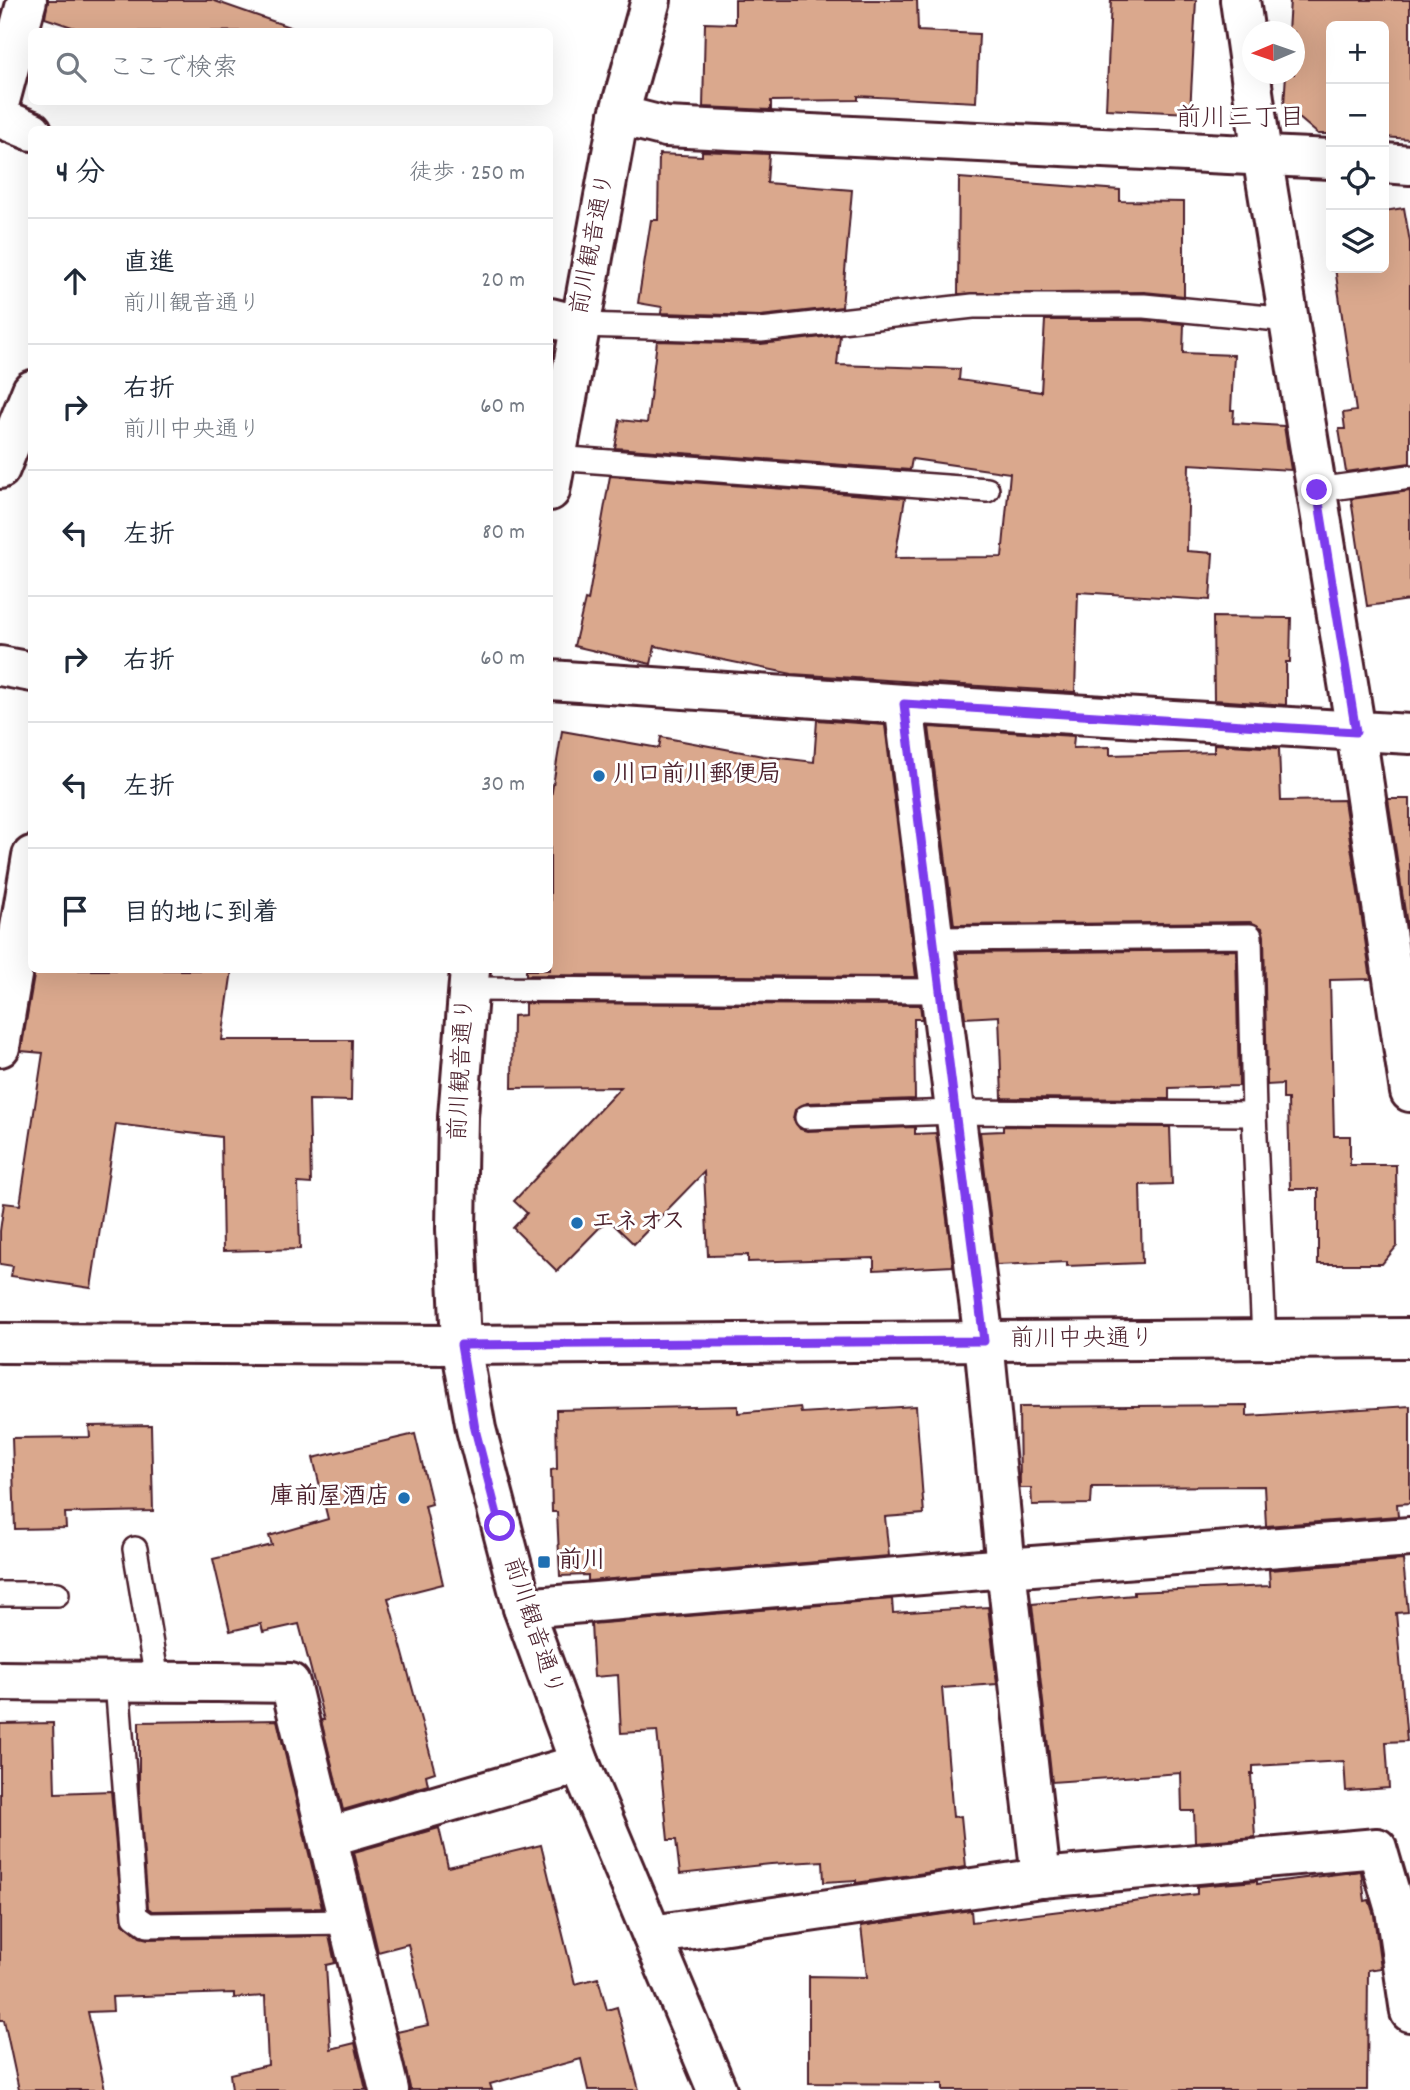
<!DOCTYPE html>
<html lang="ja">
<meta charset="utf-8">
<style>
body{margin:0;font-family:Dekko,"Klee One",sans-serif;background:#f2f2f3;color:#1f2937}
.controls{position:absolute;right:21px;top:21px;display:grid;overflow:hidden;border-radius:10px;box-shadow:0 7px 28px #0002}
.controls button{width:63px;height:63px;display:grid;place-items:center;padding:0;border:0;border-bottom:2px solid #e0e1e3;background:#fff;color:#1f2937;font:35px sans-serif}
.compass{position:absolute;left:1242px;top:21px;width:63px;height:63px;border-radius:50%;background:#fff;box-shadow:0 7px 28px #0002;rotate:268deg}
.stop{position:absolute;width:21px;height:21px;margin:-16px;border:5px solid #7c3aed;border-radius:50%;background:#fff}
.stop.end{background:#7c3aed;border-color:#fff;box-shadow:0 2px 7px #0008}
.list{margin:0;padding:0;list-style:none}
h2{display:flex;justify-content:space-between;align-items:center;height:91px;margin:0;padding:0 28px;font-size:30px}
h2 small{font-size:23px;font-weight:400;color:#747a83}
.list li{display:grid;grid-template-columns:46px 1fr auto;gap:21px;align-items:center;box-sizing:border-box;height:126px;padding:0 28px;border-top:2px solid #e0e1e3}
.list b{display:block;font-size:26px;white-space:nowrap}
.list p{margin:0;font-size:23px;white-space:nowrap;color:#747a83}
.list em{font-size:23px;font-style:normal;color:#747a83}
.icon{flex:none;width:38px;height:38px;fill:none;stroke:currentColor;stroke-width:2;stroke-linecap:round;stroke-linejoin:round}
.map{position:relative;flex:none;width:1410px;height:2090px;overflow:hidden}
.search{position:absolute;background:#fff;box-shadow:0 7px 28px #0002;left:28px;top:28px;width:525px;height:77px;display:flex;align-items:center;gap:18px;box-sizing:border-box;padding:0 24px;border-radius:10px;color:#747a83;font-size:26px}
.panel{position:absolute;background:#fff;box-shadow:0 7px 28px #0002;left:28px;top:126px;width:525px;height:847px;border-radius:10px}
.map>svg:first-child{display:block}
.building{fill:#daa88d;stroke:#4a1f2b;stroke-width:2}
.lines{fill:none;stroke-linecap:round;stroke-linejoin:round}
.service-casing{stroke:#4a1f2b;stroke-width:28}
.minor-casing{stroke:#4a1f2b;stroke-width:44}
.tertiary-casing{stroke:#4a1f2b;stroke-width:44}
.service{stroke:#fff;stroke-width:23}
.minor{stroke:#fff;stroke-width:38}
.tertiary{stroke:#fff;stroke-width:38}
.route{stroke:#7c3aed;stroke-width:9}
.poi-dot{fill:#1f6fb2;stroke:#fff;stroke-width:2.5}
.labels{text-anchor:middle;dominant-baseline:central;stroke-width:6;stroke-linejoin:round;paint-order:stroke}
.street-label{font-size:24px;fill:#4a1f2b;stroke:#fff}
.poi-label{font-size:24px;font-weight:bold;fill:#4a1f2b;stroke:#fff;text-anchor:start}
.neighbourhood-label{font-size:26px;fill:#4a1f2b;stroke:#fff}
</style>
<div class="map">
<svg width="1410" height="2090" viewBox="0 0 1410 2090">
<rect width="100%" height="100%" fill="#fff"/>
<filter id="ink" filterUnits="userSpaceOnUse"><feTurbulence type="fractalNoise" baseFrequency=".0143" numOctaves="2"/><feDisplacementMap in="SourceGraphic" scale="14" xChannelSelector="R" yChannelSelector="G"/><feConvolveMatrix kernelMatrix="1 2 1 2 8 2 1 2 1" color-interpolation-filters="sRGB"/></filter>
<g filter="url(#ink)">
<g class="building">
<path d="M48 0H212L301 31 87 32 45 18Z"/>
<path d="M735 0H917L918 31 979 34 976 102 858 96V100L771 101V110L703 107 705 23 735 24Z"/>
<path d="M1111 0H1196L1190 113 1106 109Z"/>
<path d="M1290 0H1410V139L1384 137V26H1331V134H1318L1284 105 1286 74H1294V32H1288Z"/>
<path d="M702 151 769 154 767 183 852 190 842 307 760 316 661 313 662 307 638 303 651 220H658L659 154 702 156Z"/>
<path d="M959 178 1120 190V201L1184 202V296L1144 292 958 294Z"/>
<path d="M1404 208 1410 242V463L1346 472 1339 429H1345L1343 413 1356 411 1335 268H1384V211Z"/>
<path d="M1045 320H1143L1184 324 1183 353 1234 355 1231 410H1234L1233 423 1284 426 1291 470 1189 464 1187 551 1213 553 1210 600 1078 592 1075 692 792 674 655 646 651 664 574 646 585 600 588 601 610 476 905 498 895 558 1002 557 1010 473 912 459 910 470 615 448 620 420 647 423 657 341 761 344 840 335 837 365 960 369 959 380 1041 392Z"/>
<path d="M1410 491V600L1367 606 1351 499Z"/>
<path d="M1213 617 1291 618 1290 662H1286V705L1214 700Z"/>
<path d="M817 720 885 725 916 977 526 975V970H550V803L562 731 659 748 661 737 763 756 814 762Z"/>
<path d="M929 727 1074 736 1073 748 1110 747V755L1214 752V744L1279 748 1281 801 1344 800 1371 979 1330 980 1334 1136H1350V1165H1396L1397 1246 1382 1264H1318V1189H1290L1288 1099H1283V1084L1267 1085 1264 936 1262 928 1250 922 954 925Z"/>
<path d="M1388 799H1410V945Z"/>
<path d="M1236 950 1239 1086 1169 1088V1099L1002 1098 999 1016 965 1018 957 953Z"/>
<path d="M35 970H232L222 1040H352L351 1101 309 1100 311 1184 298 1183 300 1249 223 1251 221 1137 116 1124 91 1288 11 1276 13 1266 0 1264V1231L4 1203 20 1205 43 1053 21 1051Z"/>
<path d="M525 1003 920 1005 922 1019H914L915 1099 807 1103 795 1110 793 1118 800 1129 807 1131 915 1127V1134L936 1133 953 1266 874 1270V1258L748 1262V1255L708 1256 704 1172 634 1244 608 1219 557 1271 513 1228 527 1213 514 1201 621 1087 512 1088 513 1016 525 1015Z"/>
<path d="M1003 1126 1170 1127 1172 1184 1140 1185 1142 1263 1067 1266V1262L996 1265 980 1132 1003 1131Z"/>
<path d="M1247 1405V1416L1410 1406V1503L1397 1504 1398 1516 1266 1526 1264 1486 1092 1487 1091 1504 1032 1505 1031 1488H1020L1019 1407Z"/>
<path d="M738 1406V1413L800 1407 801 1413 916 1406 924 1514 885 1517 889 1556 588 1581V1575L560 1576 557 1512H552L551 1470 557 1469 556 1410Z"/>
<path d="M151 1425 153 1511 65 1513 66 1528 15 1529 12 1438 90 1437 89 1426Z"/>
<path d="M415 1434 432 1504 425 1506 443 1584 388 1598 435 1772 426 1775 428 1785 343 1810 321 1720H324L299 1624 263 1632 261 1624 230 1631 213 1559 272 1545 269 1536 328 1519 313 1458Z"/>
<path d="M1403 1560 1408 1612 1396 1613 1407 1741 1386 1742 1389 1788 1346 1791 1344 1761 1253 1766V1774H1251L1255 1837 1195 1842 1194 1811H1182L1181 1773 1052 1782 1032 1604 1134 1595V1592L1270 1586 1269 1570Z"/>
<path d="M892 1599 893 1613 988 1607 997 1684 942 1688 953 1817 961 1816 966 1867 856 1883V1880L824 1882 823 1861 771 1864 680 1874 676 1840H668L657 1731 621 1733 618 1675 594 1677 591 1624Z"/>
<path d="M277 1720 322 1908 152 1911 148 1908 139 1790V1722Z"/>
<path d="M53 1723 55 1793 111 1791 123 1923 140 1937 148 1939 329 1936 335 1963 326 1965 331 2049 355 2043 366 2090H232L230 2074 268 2065 265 1996 234 1998V1993L112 1997 113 2011 88 2012 105 2090H19L4 2020H0V1724Z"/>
<path d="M439 1828 448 1867 541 1845 575 1984 598 1978 607 2010 617 2007 639 2090H588L581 2059 490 2084 492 2090H410L397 2032 428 2025 408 1944 378 1952 354 1852Z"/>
<path d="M1361 1871 1365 1901 1369 1900 1374 1915 1381 1968 1368 1970 1367 2090H943V2084L809 2083V1976L867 1977 861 1926 971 1910 972 1922 1197 1894V1886L1257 1881V1884Z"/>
</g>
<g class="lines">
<defs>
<g id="service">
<path d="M579 325 761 330 973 306H1144L1289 320"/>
<path d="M555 458 987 490"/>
<path d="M1317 490 1410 477"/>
<path d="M934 939 1250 936 1254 1114 1264 1339"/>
<path d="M467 989 940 991"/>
<path d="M807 1117 955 1112 1254 1114"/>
<path d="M135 1549 157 1680"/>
<path d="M0 1594H57"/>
<path d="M117 1682 135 1916 148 1925 348 1922"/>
</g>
<g id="minor">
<path d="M1240 0 1262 155 1356 732 1410 1092"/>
<path d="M0 101 27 0"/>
<path d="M619 115 666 127 1331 159"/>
<path d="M0 118 32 131"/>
<path d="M1384 163 1410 165"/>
<path d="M550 318 579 325"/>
<path d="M0 469 32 390"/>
<path d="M0 666 32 672"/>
<path d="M550 680 904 704 1410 734"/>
<path d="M904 704 984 1341 1006 1568 1041 1878"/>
<path d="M0 1047 32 856"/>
<path d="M523 1608 1006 1568 1410 1537"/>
<path d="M0 1681C97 1682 193 1681 290 1683L389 2090"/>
<path d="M328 1837 580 1764"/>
<path d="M652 1935 1041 1878 1377 1848 1395 1910 1410 2012"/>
</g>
<g id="tertiary">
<path d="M550 491 619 115 651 0"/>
<path d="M470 970 458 1117 456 1229 461 1345 476 1429 523 1608 580 1764 717 2090"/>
<path d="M0 1343 461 1345 1410 1338"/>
</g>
</defs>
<use href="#service" class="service-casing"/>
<use href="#minor" class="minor-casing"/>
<use href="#tertiary" class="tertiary-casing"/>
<use href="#service" class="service"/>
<use href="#minor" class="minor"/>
<use href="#tertiary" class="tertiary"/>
</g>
</g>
<g class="lines" filter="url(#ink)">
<path class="route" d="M500 1526 475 1429 461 1345 984 1341 904 704 1356 732 1317 490"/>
</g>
<g class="poi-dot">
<circle cx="599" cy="776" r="7"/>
<circle cx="577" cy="1223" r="7"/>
<circle cx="404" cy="1498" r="7"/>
<rect x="537" y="1555" width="14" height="14" rx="3.5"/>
</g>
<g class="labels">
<g class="street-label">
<text transform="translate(594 244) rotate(-79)">前川観音通り</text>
<text transform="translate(463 1069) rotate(-87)">前川観音通り</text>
<text x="1082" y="1340">前川中央通り</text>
<text transform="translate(532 1627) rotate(72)">前川観音通り</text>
</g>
<g class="poi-label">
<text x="613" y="776">川口前川郵便局</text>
<text x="591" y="1223">エネオス</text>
<text x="390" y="1498" text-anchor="end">庫前屋酒店</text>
<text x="558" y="1562">前川</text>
</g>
<g class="neighbourhood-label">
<text x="1240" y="119">前川三丁目</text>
</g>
</g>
</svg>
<div class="controls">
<button>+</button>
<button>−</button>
<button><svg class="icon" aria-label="locate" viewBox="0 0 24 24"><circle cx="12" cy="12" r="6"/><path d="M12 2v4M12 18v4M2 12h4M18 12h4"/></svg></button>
<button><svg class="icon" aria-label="layers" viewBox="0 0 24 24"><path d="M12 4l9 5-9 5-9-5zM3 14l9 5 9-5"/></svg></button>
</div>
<svg class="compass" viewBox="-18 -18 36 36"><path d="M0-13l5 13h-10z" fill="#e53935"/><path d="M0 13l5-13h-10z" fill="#747a83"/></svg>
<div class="stop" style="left:500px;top:1526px"></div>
<div class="stop end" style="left:1317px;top:490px"></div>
<div class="search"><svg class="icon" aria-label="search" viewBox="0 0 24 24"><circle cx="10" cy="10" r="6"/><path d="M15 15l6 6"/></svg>ここで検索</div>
<section class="panel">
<h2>4 分<small>徒歩 · 250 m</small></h2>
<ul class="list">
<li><svg class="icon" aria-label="ahead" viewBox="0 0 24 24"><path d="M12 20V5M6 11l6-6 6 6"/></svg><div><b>直進</b><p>前川観音通り</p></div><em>20 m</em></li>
<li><svg class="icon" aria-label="right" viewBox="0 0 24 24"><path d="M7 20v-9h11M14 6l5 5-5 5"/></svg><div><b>右折</b><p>前川中央通り</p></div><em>60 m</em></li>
<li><svg class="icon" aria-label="left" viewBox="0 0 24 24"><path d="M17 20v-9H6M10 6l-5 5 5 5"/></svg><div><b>左折</b></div><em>80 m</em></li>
<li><svg class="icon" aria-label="right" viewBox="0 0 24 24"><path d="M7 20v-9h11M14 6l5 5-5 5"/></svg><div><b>右折</b></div><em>60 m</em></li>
<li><svg class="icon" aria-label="left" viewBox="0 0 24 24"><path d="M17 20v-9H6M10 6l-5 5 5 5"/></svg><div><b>左折</b></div><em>30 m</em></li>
<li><svg class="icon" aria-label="arrive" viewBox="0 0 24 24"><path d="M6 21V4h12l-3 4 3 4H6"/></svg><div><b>目的地に到着</b></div></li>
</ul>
</section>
</div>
